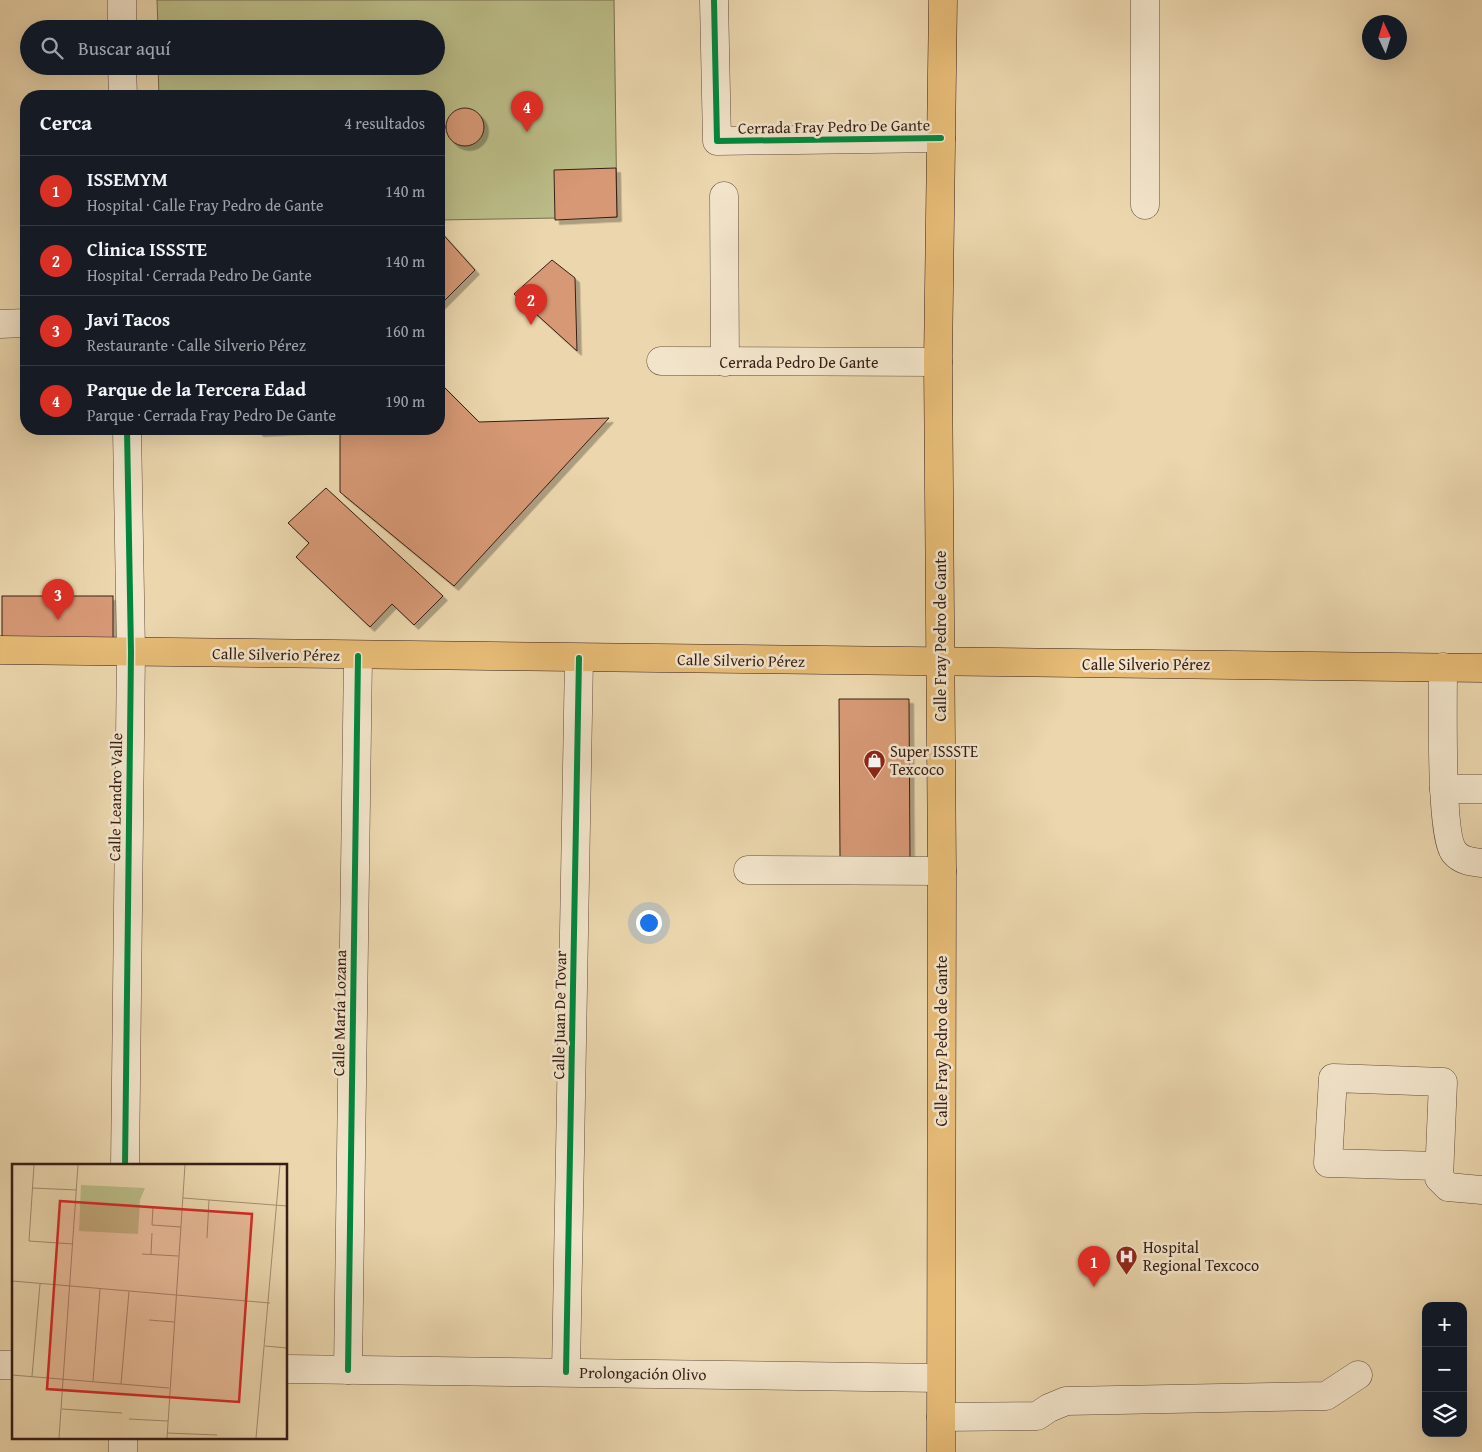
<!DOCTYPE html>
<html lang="es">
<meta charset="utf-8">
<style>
body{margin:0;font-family:"Gentium Book Plus",serif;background:#20242c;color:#f1f3f6}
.controls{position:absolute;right:15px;bottom:15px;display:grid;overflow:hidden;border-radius:10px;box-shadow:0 5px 20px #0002}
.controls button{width:45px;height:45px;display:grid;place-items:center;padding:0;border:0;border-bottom:1px solid #363941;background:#171b24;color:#f1f3f6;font:25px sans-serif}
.compass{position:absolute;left:1362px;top:15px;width:45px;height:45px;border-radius:50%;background:#171b24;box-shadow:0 5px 20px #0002;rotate:356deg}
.you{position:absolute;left:648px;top:922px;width:18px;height:18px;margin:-12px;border:4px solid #fff;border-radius:50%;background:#1a73e8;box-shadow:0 0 0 8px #1a73e833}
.badge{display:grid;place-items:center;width:32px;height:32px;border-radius:50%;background:#d93025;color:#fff;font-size:16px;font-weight:700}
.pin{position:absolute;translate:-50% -41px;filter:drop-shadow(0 1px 2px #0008)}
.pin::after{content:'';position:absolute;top:26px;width:18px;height:15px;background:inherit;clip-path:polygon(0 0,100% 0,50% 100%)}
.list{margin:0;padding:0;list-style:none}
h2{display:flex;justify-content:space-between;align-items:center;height:65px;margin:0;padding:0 20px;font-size:21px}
h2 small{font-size:16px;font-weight:400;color:#9ea1a6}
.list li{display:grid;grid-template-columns:32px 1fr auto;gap:15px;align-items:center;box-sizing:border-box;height:70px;padding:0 20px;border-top:1px solid #363941}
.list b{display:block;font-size:19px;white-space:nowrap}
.list p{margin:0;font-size:16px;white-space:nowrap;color:#9ea1a6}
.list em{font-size:16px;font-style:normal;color:#9ea1a6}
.icon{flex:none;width:28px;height:28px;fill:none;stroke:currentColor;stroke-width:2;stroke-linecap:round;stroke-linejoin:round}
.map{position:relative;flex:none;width:1482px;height:1452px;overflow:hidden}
.search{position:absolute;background:#171b24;box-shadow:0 5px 20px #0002;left:20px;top:20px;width:425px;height:55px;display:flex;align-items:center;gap:12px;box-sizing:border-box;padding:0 18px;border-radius:28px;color:#9ea1a6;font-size:19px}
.panel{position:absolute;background:#171b24;box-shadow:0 5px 20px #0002;left:20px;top:90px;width:425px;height:345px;border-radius:20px}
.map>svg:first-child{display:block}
.green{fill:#bbbd88;stroke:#786e4f}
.building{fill:#d69875;stroke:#351e16;filter:url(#shadow)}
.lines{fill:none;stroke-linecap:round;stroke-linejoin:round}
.minor-casing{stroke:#624c3c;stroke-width:29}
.major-casing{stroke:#351e16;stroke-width:29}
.path{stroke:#351e16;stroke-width:3;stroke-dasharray:4 2.5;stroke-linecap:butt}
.minor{stroke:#f2e4ca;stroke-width:28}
.major{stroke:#e6bb76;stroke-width:28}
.cycleway-casing{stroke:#f2e4ca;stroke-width:9}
.cycleway{stroke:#00873e;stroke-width:6}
.labels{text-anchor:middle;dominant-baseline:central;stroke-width:5;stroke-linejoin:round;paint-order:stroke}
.street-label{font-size:16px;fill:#351e16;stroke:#f2e4ca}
.poi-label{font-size:16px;fill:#351e16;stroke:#f2e4ca;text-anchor:start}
.inset-road{fill:none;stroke:#a28c71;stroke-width:1}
.view{fill:#d62828;fill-opacity:0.15;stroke:#d62828;stroke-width:2.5}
.inset-edge{fill:none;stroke:#351e16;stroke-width:2.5}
</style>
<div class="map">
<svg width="1482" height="1452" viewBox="0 0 1482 1452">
<defs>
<filter id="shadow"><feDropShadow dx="4.5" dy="4.5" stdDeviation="0" flood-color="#0004"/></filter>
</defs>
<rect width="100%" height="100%" fill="#ebd6ad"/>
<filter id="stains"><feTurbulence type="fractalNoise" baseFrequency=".004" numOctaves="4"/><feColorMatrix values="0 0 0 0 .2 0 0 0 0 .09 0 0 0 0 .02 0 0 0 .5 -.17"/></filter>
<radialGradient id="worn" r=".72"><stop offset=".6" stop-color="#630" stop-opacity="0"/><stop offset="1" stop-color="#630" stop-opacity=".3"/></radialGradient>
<path class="green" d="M157 0H614L617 217 439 220V96H159L158 66H436V29H158Z"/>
<g class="building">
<circle cx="465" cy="127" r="19"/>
<path d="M616 168 617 217 555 220 554 170Z"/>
<path d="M439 230 475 270 439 306Z"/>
<path d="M552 260 575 278 577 351 514 294Z"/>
<path d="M439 382 479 422 609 418 454 586 340 492V429H439Z"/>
<path d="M256 429H315L259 432Z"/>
<path d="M326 488 443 596 414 625 392 604 370 627 296 557 309 543 288 523Z"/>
<rect x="2" y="596" width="111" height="48"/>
<path d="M839 699H909L910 858H840Z"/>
</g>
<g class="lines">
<defs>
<g id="minor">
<path d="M122 0V29"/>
<path d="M714 1 717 141 941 138"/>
<path d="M122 66 123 96"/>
<path d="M724 196 725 362"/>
<path d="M1145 205V0"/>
<path d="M0 324 26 323"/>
<path d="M661 361 938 362"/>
<path d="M1443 667C1443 698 1440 834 1454 852 1461 861 1472 862 1482 863"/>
<path d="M1444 789H1482"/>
<path d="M748 870 942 871"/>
<path d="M125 1166 131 652 127 429"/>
<path d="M1438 1166 1328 1163 1333 1078 1443 1082 1439 1178 1448 1187 1482 1190"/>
<path d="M0 1365H14"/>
<path d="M286 1369 940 1378"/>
<path d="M348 1370 358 656"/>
<path d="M566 1372 579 658"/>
<path d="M941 1417 1037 1416 1049 1408 1066 1401 1326 1396 1358 1375"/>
<path d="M123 1438V1452"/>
</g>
<g id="major">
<path d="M0 650 1482 668"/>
<path d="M941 1452 942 871 938 362 943 0"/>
</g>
</defs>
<use href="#minor" class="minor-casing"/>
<use href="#major" class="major-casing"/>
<path class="path" d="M439 127H446"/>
<use href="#minor" class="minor"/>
<use href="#major" class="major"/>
<defs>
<g id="cycleway">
<path d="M714 1 717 141 941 138"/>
<path d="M125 1166 131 652 127 429"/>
<path d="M348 1370 358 656"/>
<path d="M566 1372 579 658"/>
</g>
</defs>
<use href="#cycleway" class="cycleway-casing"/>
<use href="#cycleway" class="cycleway"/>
</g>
<defs>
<symbol id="shop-pin" viewBox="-11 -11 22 30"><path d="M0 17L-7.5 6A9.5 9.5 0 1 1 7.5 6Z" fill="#8f2418" stroke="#f2e4ca"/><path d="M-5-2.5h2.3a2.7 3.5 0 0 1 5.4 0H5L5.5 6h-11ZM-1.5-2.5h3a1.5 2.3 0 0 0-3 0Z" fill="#fff"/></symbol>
<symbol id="hospital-pin" viewBox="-11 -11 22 30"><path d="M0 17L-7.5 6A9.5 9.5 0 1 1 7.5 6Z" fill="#8f2418" stroke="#f2e4ca"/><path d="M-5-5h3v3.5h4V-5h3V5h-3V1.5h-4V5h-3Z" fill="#fff"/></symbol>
</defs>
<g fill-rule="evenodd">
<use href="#shop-pin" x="862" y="748" width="25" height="34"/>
<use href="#hospital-pin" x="1114" y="1244" width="25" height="34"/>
</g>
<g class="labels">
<g class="street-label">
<text transform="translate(834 126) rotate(-1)">Cerrada Fray Pedro De Gante</text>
<text x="799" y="362">Cerrada Pedro De Gante</text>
<text transform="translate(940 636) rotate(-90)">Calle Fray Pedro de Gante</text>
<text transform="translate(276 654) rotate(1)">Calle Silverio Pérez</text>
<text transform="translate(741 660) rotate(1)">Calle Silverio Pérez</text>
<text x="1146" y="664">Calle Silverio Pérez</text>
<text transform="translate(115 797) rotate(-89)">Calle Leandro Valle</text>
<text transform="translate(339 1013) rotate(-89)">Calle María Lozana</text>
<text transform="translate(559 1015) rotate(-89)">Calle Juan De Tovar</text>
<text transform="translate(941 1041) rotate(-90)">Calle Fray Pedro de Gante</text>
<text transform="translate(643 1373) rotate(1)">Prolongación Olivo</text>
</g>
<g class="poi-label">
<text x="890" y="751">Super ISSSTE<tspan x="890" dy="18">Texcoco</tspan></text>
<text x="1143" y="1247">Hospital<tspan x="1143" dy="18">Regional Texcoco</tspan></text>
</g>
</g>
<g transform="translate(12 1164)">
<rect width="275" height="275" fill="#ebd6ad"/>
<path d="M69 21 133 24 128 36 126 70 67 67Z" fill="#bbbd88"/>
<path class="inset-road" d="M22 1 17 77 61 80M20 24 65 26M171 34 275 42M141 43 140 61 169 63M195 74 197 36M130 90 166 92M139 90 140 69M0 117 258 139M137 156 162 158M253 182 275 184M0 211 157 224M20 212 28 120M81 217 88 125M109 220 117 127M50 245 110 249M117 255 156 257M155 269 205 271M47 274 66 1M155 274 173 1M244 274 268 1"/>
<path class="view" d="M48 37 240 50 227 238 35 225Z"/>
<rect width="275" height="275" class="inset-edge"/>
</g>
<rect width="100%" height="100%" filter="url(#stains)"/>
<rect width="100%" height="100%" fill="url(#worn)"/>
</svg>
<div class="controls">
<button>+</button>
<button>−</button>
<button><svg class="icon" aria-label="layers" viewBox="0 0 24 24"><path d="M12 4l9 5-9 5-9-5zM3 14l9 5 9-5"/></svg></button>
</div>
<svg class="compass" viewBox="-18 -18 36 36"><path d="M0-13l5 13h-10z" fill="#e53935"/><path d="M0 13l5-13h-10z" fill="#9ea1a6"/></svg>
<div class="you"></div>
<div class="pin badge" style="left:1094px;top:1287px">1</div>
<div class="pin badge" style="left:531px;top:325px">2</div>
<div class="pin badge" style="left:58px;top:620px">3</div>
<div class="pin badge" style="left:527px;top:132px">4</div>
<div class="search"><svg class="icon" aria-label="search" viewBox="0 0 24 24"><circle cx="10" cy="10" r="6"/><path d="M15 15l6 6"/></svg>Buscar aquí</div>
<section class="panel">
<h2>Cerca<small>4 resultados</small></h2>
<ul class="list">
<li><span class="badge">1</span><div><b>ISSEMYM</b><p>Hospital · Calle Fray Pedro de Gante</p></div><em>140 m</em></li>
<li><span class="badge">2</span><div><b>Clinica ISSSTE</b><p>Hospital · Cerrada Pedro De Gante</p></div><em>140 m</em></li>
<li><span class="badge">3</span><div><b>Javi Tacos</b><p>Restaurante · Calle Silverio Pérez</p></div><em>160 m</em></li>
<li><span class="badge">4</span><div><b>Parque de la Tercera Edad</b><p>Parque · Cerrada Fray Pedro De Gante</p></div><em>190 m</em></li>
</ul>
</section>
</div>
